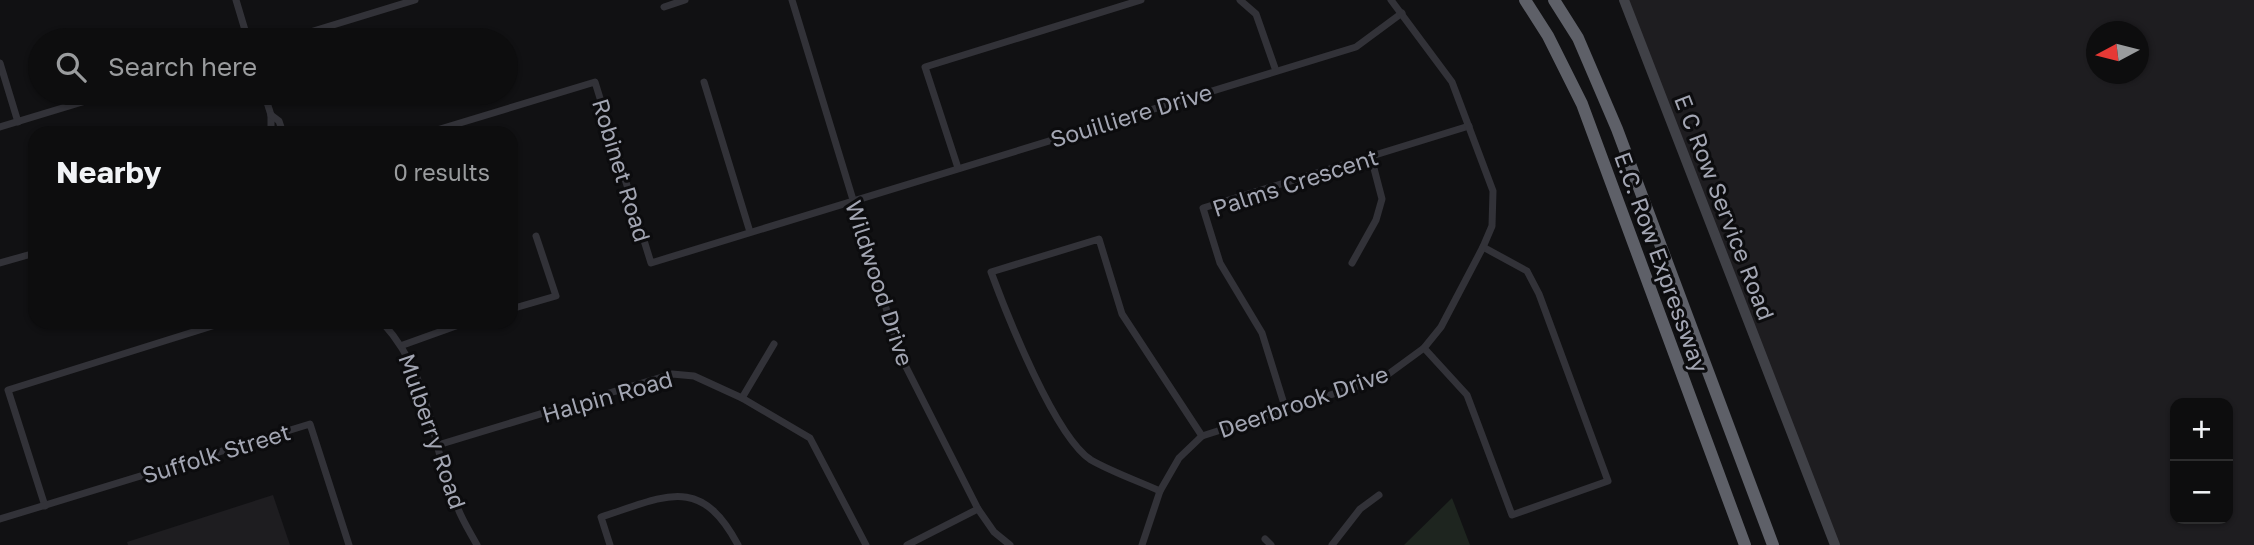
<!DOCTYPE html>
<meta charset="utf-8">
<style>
body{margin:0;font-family:"Golos Text",sans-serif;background:#1b1b1c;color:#f1f3f6}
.controls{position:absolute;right:21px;bottom:21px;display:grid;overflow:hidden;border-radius:14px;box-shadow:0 2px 5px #0004}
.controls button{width:63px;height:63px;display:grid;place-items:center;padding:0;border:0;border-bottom:2px solid #2d2d2e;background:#0d0d0e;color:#f1f3f6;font:35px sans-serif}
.compass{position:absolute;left:2086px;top:21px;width:63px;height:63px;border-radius:50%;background:#0d0d0e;box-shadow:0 2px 5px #0004;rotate:263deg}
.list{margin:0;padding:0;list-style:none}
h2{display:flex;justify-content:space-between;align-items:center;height:91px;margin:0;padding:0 28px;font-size:30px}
h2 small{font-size:23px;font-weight:400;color:#9a9c9e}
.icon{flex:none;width:38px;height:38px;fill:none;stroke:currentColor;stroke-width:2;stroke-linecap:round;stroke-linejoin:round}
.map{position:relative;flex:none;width:2254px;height:545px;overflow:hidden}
.search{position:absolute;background:#0d0d0e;box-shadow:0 2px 5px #0004;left:28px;top:28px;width:490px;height:77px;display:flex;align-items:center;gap:18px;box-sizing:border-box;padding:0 24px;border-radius:38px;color:#9a9c9e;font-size:26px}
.panel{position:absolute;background:#0d0d0e;box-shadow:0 2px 5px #0004;left:28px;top:126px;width:490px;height:203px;border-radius:21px}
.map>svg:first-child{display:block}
.built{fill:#1e1d20;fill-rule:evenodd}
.green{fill:#1e251f}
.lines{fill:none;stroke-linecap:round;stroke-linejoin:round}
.street{stroke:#323238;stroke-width:7}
.secondary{stroke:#404147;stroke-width:10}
.highway{stroke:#5e6068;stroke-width:12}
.labels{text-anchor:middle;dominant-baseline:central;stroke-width:6;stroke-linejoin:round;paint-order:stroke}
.street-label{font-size:23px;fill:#a3a6b3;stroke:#0c0c0e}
</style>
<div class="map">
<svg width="2254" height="545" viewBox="0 0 2254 545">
<rect width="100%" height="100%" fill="#111113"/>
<g class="built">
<path d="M1627 0H2254V545H1839ZM2096 32H2138V74H2096ZM2175 403H2228V519H2175Z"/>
<path d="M273 495 290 545H128L127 542Z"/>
</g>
<path class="green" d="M1452 498 1470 545H1404Z"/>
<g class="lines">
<g class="street">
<path d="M236 0 248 40"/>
<path d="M792 0 901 357 978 509 994 532 1010 545"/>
<path d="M1240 0 1256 14 1276 71"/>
<path d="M664 7 685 0"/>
<path d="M284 40 415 0"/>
<path d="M0 63 18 122"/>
<path d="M704 82 750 232"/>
<path d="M264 93 271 115V133"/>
<path d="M271 115 279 121 283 133"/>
<path d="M0 127 112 93"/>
<path d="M427 133 595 82 651 263 1356 47 1402 13"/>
<path d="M958 168 925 67 1141 0"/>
<path d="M0 263 35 253"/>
<path d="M1352 263 1376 220 1382 199 1371 157"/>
<path d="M511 309 556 296 536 236"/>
<path d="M382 322C434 379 428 440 457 506 462 520 470 532 477 545"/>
<path d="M403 345 467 322"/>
<path d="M1424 348 1467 395 1512 515 1608 481 1539 294 1527 271 1483 247"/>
<path d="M742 398 774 344"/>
<path d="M1285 407 1262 333 1220 263 1203 208 1469 126"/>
<path d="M438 445 672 374 694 376 742 398 810 438 866 545"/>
<path d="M1160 491C1138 481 1112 472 1091 460 1055 437 1007 315 991 272L1099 239 1122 314 1202 436"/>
<path d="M45 506 8 390 225 322"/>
<path d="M0 519 310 424 349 545"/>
<path d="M1265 539 1271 545"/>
<path d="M610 545 601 517C664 497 700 473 738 545"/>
<path d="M907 545 978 509"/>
<path d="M1142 545 1160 491 1179 458 1202 436 1383 378 1424 348 1441 327 1483 247 1492 226 1493 191 1452 82 1391 0"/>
<path d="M1332 545 1360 509 1379 495"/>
</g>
<path class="secondary" d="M1624 0 1835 545"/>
<g class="highway">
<path d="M1525 0 1548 36 1582 104 1745 545"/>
<path d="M1554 0 1578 38 1617 129 1773 545"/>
</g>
</g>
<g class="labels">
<g class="street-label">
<text transform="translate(1131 115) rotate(-17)">Souilliere Drive</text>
<text transform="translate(622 170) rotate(73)">Robinet Road</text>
<text transform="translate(1295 182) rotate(-18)">Palms Crescent</text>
<text transform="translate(1725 207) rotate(69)">E C Row Service Road</text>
<text transform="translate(1662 262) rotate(70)">E.C. Row Expressway</text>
<text transform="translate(880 283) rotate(72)">Wildwood Drive</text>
<text transform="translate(607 396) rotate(-16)">Halpin Road</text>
<text transform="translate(1303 401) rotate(-19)">Deerbrook Drive</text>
<text transform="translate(433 431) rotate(71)">Mulberry Road</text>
<text transform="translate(216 453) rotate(-17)">Suffolk Street</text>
</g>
</g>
</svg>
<div class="controls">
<button>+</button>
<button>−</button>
</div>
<svg class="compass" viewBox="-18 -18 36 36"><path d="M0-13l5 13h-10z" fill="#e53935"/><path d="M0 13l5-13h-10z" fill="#9a9c9e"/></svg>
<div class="search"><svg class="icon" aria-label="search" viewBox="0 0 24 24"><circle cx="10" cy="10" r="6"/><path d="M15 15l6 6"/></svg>Search here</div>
<section class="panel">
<h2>Nearby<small>0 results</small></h2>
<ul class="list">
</ul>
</section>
</div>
